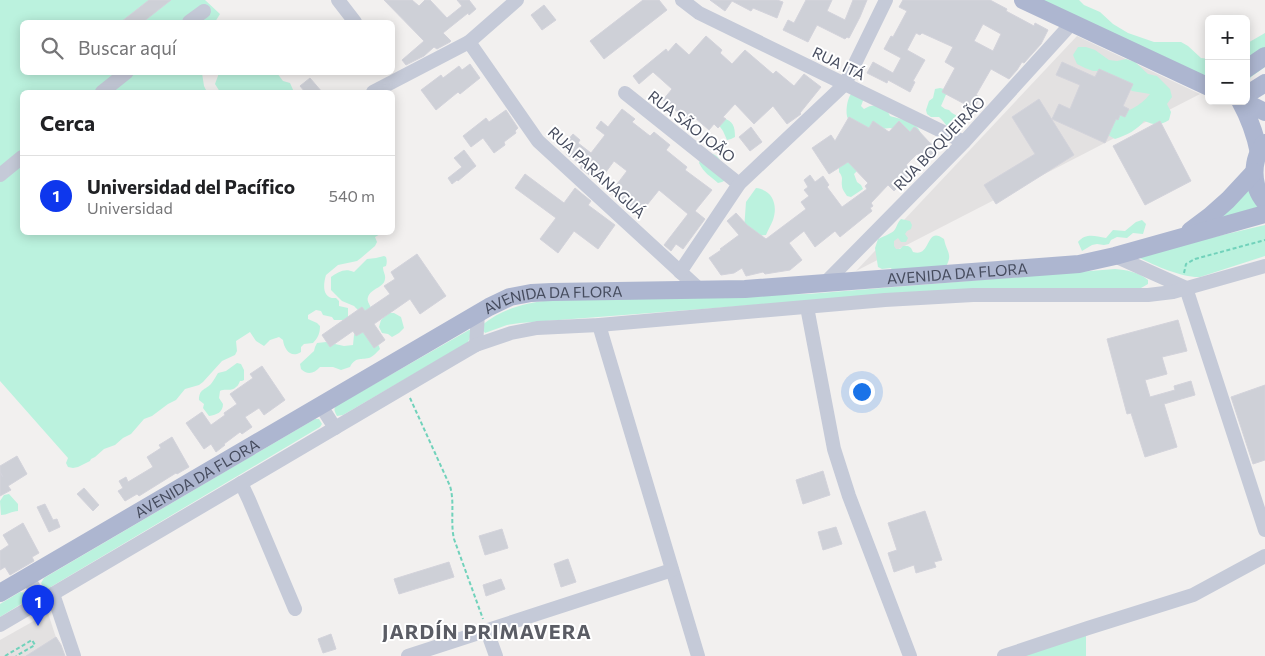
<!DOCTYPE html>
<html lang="es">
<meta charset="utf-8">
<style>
body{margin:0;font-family:Commissioner,sans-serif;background:#f2f2f2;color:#202124}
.controls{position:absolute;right:15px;top:15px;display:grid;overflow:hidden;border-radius:8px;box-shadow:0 2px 12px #0003}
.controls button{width:45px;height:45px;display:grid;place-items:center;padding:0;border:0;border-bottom:1px solid #e0e0e0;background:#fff;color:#202124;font:25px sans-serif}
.you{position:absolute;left:861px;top:391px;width:18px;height:18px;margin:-12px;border:4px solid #fff;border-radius:50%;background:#1a73e8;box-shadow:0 0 0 8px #1a73e833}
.badge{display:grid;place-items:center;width:32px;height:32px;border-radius:50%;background:#0e37ed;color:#fff;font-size:16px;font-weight:700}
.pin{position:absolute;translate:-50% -41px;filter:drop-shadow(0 1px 2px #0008)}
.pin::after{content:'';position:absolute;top:26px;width:18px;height:15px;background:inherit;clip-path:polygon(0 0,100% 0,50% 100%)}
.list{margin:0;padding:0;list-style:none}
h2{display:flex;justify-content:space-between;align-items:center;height:65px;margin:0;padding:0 20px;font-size:21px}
h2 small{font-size:16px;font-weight:400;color:#757577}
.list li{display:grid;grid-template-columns:32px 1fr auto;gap:15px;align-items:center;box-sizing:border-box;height:80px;padding:0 20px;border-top:1px solid #e0e0e0}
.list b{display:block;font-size:19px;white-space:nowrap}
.list p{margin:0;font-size:16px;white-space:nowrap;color:#757577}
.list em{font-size:16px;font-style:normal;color:#757577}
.icon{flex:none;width:28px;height:28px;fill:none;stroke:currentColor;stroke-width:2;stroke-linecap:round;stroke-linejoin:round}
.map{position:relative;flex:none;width:1265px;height:656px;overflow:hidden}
.search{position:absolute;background:#fff;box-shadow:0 2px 12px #0003;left:20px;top:20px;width:375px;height:55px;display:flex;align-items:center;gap:12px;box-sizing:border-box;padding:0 18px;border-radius:8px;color:#757577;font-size:19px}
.panel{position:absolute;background:#fff;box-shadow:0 2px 12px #0003;left:20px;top:90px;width:375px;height:145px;border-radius:8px}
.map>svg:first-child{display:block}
.education{fill:#e3e1e1}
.green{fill:#bbf2de}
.building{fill:#ced0d7;stroke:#d3d3db;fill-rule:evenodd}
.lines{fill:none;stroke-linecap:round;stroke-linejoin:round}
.path{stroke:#71d2bb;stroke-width:2;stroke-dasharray:4 2.5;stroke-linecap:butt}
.minor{stroke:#c5cad8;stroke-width:14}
.major{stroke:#adb6d0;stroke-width:18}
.labels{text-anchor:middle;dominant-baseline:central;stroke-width:4;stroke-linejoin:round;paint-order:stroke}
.street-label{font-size:15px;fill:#464c5e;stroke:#fff}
.district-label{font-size:20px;font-weight:bold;letter-spacing:1px;fill:#5b5d65;stroke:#fff}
</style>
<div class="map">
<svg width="1265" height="656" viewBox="0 0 1265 656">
<rect width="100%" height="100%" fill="#f2f0ef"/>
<g class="education">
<path d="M1077 36 1200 94 856 271Z"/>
<path d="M48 613 62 656H0V640Z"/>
</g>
<g class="green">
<path d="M0 0H205L220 14 215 22H22V72L202 73 204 86 207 92H22V232L382 233 375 237 377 242 375 246 361 258 357 261 338 265 326 275C323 285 322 299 336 298L339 301V306L348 308V318L343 320H334L332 317 323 315 321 311 316 310 308 315V319L317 323 320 326C320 333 318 338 313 343L304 344 301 347V352C291 359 284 349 283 340L279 337 270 340 264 346 256 341 250 332 236 341 237 351 235 355 222 361 203 382 199 385 185 389 176 400 168 404 152 416 144 419 131 434 123 438 115 445 104 449 95 457 91 459 90 461 78 467 73 468 68 467 66 463 68 458 0 381Z"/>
<path d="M1032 0H1079L1084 5 1100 12 1113 24 1128 33 1154 42H1181L1188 46 1201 58 1209 59V85Z"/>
<path d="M1265 33V67L1251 77 1246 85V44Z"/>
<path d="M1078 47H1086L1095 50 1109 60 1117 61 1126 59 1135 62 1148 74 1157 76 1170 89 1172 97 1167 104 1171 112 1169 120C1159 126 1155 125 1144 121 1137 130 1127 135 1115 139L1108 135 1113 117C1127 111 1140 107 1150 94L1132 91 1126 85 1102 71H1093L1085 68 1077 64 1073 55Z"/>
<path d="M219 73H277L283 81 290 83 294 92H220L215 84Z"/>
<path d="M940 88 948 90 941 106 945 109 949 110 952 113 959 117 960 121 957 130C947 130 946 123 939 117H931L927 114 926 110 929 101 933 98 935 89Z"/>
<path d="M851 94 864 98 861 106 864 109C872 104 877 105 886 108L890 116C902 120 918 120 921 135L890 128 881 129 877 135 848 119C845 113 847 99 851 94Z"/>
<path d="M723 118C733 121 735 126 735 137L731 139 727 140 723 131 718 124Z"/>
<path d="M707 153C722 153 723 168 726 180L722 182 718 183C709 175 705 174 699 163L701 158Z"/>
<path d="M850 161 857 171 854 174 857 182 861 185 863 189 851 197 847 196C845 193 842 189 842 186 841 180 844 178 839 172V168L846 162Z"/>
<path d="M1248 185 1261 206 1221 218 1234 205Z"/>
<path d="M756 188C773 190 778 205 773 220 771 225 768 230 766 235L751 236 744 230 746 202Z"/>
<path d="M901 219 910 221 912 225 911 229 907 231 905 234 908 238 906 242H901L898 238 894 241V246L896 249H900L903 246H908L911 248 913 252C932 258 925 225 944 239 947 254 954 254 944 270L893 272 891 268 882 269 878 267 875 248 878 239C881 238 891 233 894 231 897 227 897 223 901 219Z"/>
<path d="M1142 220 1146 224 1143 234 1133 233 1127 238 1117 237 1111 240 1109 244 1104 245 1097 244 1092 245 1082 251 1078 242C1086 233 1094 236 1106 238L1113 230 1125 231 1136 222Z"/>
<path d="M1265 225V256L1200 277C1184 278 1155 266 1140 258L1142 254Z"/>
<path d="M384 256 386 257C387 260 387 263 386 266L383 267C383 272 386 275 385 279 384 288 371 288 368 297 366 302 372 306 372 313L359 311 354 306 342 301 331 290V277C339 272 344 268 354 272L367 259 376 258Z"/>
<path d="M1115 269C1127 270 1138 272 1148 280V284L1141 288 979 290 808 301 520 323 507 325 485 333 482 329V325C503 308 523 304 549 300L808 294Z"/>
<path d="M389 313H394L401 317 404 328 399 333 392 337 388 334 382 333 379 327 381 320Z"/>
<path d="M469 330H470L472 332 468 342 462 346 343 415 337 416C335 412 333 409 336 406Z"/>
<path d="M356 331C368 330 377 339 380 349 376 353 374 356 369 358 360 360 355 357 350 367L341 370 333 367H320C314 374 307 375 301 369L300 364 314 351 315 347 317 343 326 342 344 346 353 345 354 335Z"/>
<path d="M237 363 241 364 244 370V380L242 381H240C239 383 238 386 236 387 232 392 225 388 220 391L219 398 223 404C223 412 217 415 209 416L203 408 204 404 199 400C199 389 205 390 211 384 214 380 216 376 218 373L226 371Z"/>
<path d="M315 419H319L322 424 320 427 49 588H44L41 583 44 578Z"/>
<path d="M9 494 18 504V511C12 511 7 515 1 515L0 501 4 495Z"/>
<path d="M20 592 26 593 28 598 26 601 0 617V604Z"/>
<path d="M1086 633V656H1020Z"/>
</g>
<g class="building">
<path d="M149 0H171L143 22H121Z"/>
<path d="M384 0H412L419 6 425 0H430L447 18 462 6 457 0H469L476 9 469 15 468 13 443 33 451 41 450 42 437 49 434 47 424 56 406 65 402 60 424 41Z"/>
<path d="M643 0H659L667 10 604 59 590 41Z"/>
<path d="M710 0H777L783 2 777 18 753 8 751 11 732 1 725 11Z"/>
<path d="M806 0H832L827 11 845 20 853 0H867L860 17 849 38 847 37 845 39 817 25 808 42 783 30 788 20 794 23Z"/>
<path d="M903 0H990L1007 9 1006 11 1034 26 1035 23 1048 30 1041 44 1024 63 1022 62 1017 70 1009 79 991 69 976 95 980 97 974 109 942 92 955 68 945 62 953 47 922 33 920 35 916 33 907 50 925 60 913 81 915 82 910 92 888 80 887 83 867 73 873 62 893 73 901 58 884 49 891 36 893 37 907 11 899 7ZM983 24 1001 34 993 51 974 41Z"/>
<path d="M544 5 556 20 542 30 531 15Z"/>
<path d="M706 36 722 50 720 53 732 64 745 50 773 74 776 71 794 86 804 74 821 87 800 113 801 114 787 124 773 106 754 124 735 104 723 117 726 119 718 128 714 124 709 130 694 117 690 122 663 100 672 89 653 72 639 84 633 76 666 49 668 52 676 43 689 55Z"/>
<path d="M1062 62 1095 77 1099 69 1133 84 1123 106 1129 109 1125 117 1120 115 1118 120 1116 119 1105 143 1052 119 1059 104 1070 109 1080 85 1056 75Z"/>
<path d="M470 64 480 78 460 94 458 92 436 110 421 90 441 75 443 78 459 66 462 70Z"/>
<path d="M310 78 322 92H305L300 86Z"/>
<path d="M1039 99 1074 155 996 204 984 185 1035 154 1012 117Z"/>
<path d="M622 109 635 119 632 122 650 136 654 132 670 145 666 150 687 167 685 170 712 190 695 211 705 219 683 249 676 244 671 251 664 245 688 214 659 190 639 215 611 192 627 171 614 161 603 176 596 171 592 177 580 168 582 165 566 154 573 145 567 141 573 134 580 140 578 143 591 153 605 135 596 128 601 121 608 127Z"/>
<path d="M506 110 518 128 515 131 516 133 504 142 505 145 494 153 483 138 471 147 463 136 486 118 489 122Z"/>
<path d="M849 117 869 128 873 121 889 132 899 121 910 132 914 127 916 128 930 143 941 147 930 159 917 154 906 165 913 172 894 191 888 185 871 203 873 206 870 208 872 211 840 237 835 231 815 247 804 231 789 243 802 260 790 270 765 274 763 272 746 276 742 268 734 273 721 275 709 258 721 250 720 249 739 235 727 221 736 213 747 225 766 239 806 209 801 202 809 196 804 190 808 187 804 180 810 175 815 182 823 176 829 185 827 187 842 207 867 189 865 186 868 183 848 162 829 174 812 148 831 135 835 141Z"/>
<path d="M1160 121 1191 181 1145 205 1113 146Z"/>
<path d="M751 127 762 142 750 151 739 137Z"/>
<path d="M464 150 476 166 458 181 457 180 452 184 448 178 462 167 454 158Z"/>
<path d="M525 174 564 203 575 188 591 201 588 205 615 225 598 249 574 231 558 253 540 239 556 218 515 188Z"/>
<path d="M417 254 446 296 420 314 410 299 374 324 385 340 374 348 363 332 356 336 353 331 330 347 322 335 362 307 365 311 390 294 384 286 395 279 391 272Z"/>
<path d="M1178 320 1187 351 1162 357 1167 374 1145 380 1150 397 1175 390 1174 386 1191 381 1195 395 1164 404 1177 447 1145 457 1131 413 1127 414 1107 339Z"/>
<path d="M262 366 285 400 264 415 259 408 245 417 252 427 242 434 240 432 224 444 225 445 216 452 211 444 204 449 186 423 202 412 211 425 225 415 224 413 237 404 230 394 253 378 250 374Z"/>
<path d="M1265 385V460L1253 464 1231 397Z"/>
<path d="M172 437 189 467 177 474 176 473 139 496 137 494 125 501 118 491 123 488 119 481 126 477 128 482 153 467 147 457 161 448 159 445Z"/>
<path d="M17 456 27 474 8 486 11 490 0 496V472L3 477 0 472V466Z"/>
<path d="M823 471 830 495 803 504 796 480Z"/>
<path d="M84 488 99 505 93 511 77 494Z"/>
<path d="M45 504 53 520 57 519 60 527 49 532 37 507Z"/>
<path d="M925 511 942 560 934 562 936 567 916 573 914 565 894 572 888 553 897 550 888 523Z"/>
<path d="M23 523 39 553 32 557 34 561 10 575 5 567 0 570V551L9 545 3 535Z"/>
<path d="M836 527 842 544 823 550 818 532Z"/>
<path d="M502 529 508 548 485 555 479 536Z"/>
<path d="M568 559 576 582 561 587 554 564Z"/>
<path d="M449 562 454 577 399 594 394 579Z"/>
<path d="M501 579 505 589 486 596 483 585Z"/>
<path d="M331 634 336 649 323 653 318 639Z"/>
<path d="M56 637 61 645 65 656H26Z"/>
</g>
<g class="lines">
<g class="path">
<path d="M1184 273 1186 264 1195 259 1265 240"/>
<path d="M410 398 450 486C455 503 450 521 454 539L483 619"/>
<path d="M5 656 32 640 35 645 16 656"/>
</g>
<g class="minor">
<path d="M338 0 355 22"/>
<path d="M682 0 699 13 964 142"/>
<path d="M189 22 204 11"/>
<path d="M469 42 538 141 699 289"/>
<path d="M102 92 127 72"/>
<path d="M373 92 469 42 517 0"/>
<path d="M625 93 739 184"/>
<path d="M0 175 22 157"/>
<path d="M1115 256 1186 288 1265 530"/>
<path d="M680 272 739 184 845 84 886 0"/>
<path d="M826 282 964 142 1072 23"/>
<path d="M807 307 834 449 849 496 910 656"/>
<path d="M599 325 698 656"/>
<path d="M476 345 478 314"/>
<path d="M321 406 335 428"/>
<path d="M241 483 249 500 295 609"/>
<path d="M28 577 41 601"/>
<path d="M53 594 74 656"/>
<path d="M0 625 452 359 476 345 511 333 537 328 599 325 885 300 973 295H1148L1173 292 1265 266"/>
<path d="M487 631 496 656"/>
<path d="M408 656 672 570"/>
<path d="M1004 656 1088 628 1193 595 1265 556"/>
</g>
<g class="major">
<path d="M1023 0 1209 87"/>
<path d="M1246 69 1265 56"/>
<path d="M1246 95 1265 83"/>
<path d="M1240 101C1250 119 1255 133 1259 153"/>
<path d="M1243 101 1265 112"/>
<path d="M1265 143C1251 159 1251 186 1265 202"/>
<path d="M1190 231 1210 216 1228 200 1254 172"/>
<path id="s1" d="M0 593 489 307 510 297 531 293 552 292 745 289 1079 264 1115 256 1265 214"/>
</g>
</g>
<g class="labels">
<g class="street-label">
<text transform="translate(839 63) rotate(26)">RUA ITÁ</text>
<text transform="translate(692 126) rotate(38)">RUA SÃO JOÃO</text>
<text transform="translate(939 143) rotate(-46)">RUA BOQUEIRÃO</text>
<text transform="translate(597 172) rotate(43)">RUA PARANAGUÁ</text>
<text stroke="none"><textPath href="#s1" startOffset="1038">AVENIDA DA FLORA</textPath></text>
<text stroke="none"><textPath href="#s1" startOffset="632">AVENIDA DA FLORA</textPath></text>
<text stroke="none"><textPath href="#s1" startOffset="228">AVENIDA DA FLORA</textPath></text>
</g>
<g class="district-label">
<text x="487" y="631">JARDÍN PRIMAVERA</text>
</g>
</g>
</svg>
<div class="controls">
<button>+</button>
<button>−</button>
</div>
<div class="you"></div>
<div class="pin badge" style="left:38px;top:626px">1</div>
<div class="search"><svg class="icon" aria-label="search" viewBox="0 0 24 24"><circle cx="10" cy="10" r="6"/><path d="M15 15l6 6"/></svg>Buscar aquí</div>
<section class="panel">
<h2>Cerca<small></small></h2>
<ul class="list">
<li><span class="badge">1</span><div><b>Universidad del Pacífico</b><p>Universidad</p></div><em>540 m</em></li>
</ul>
</section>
</div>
